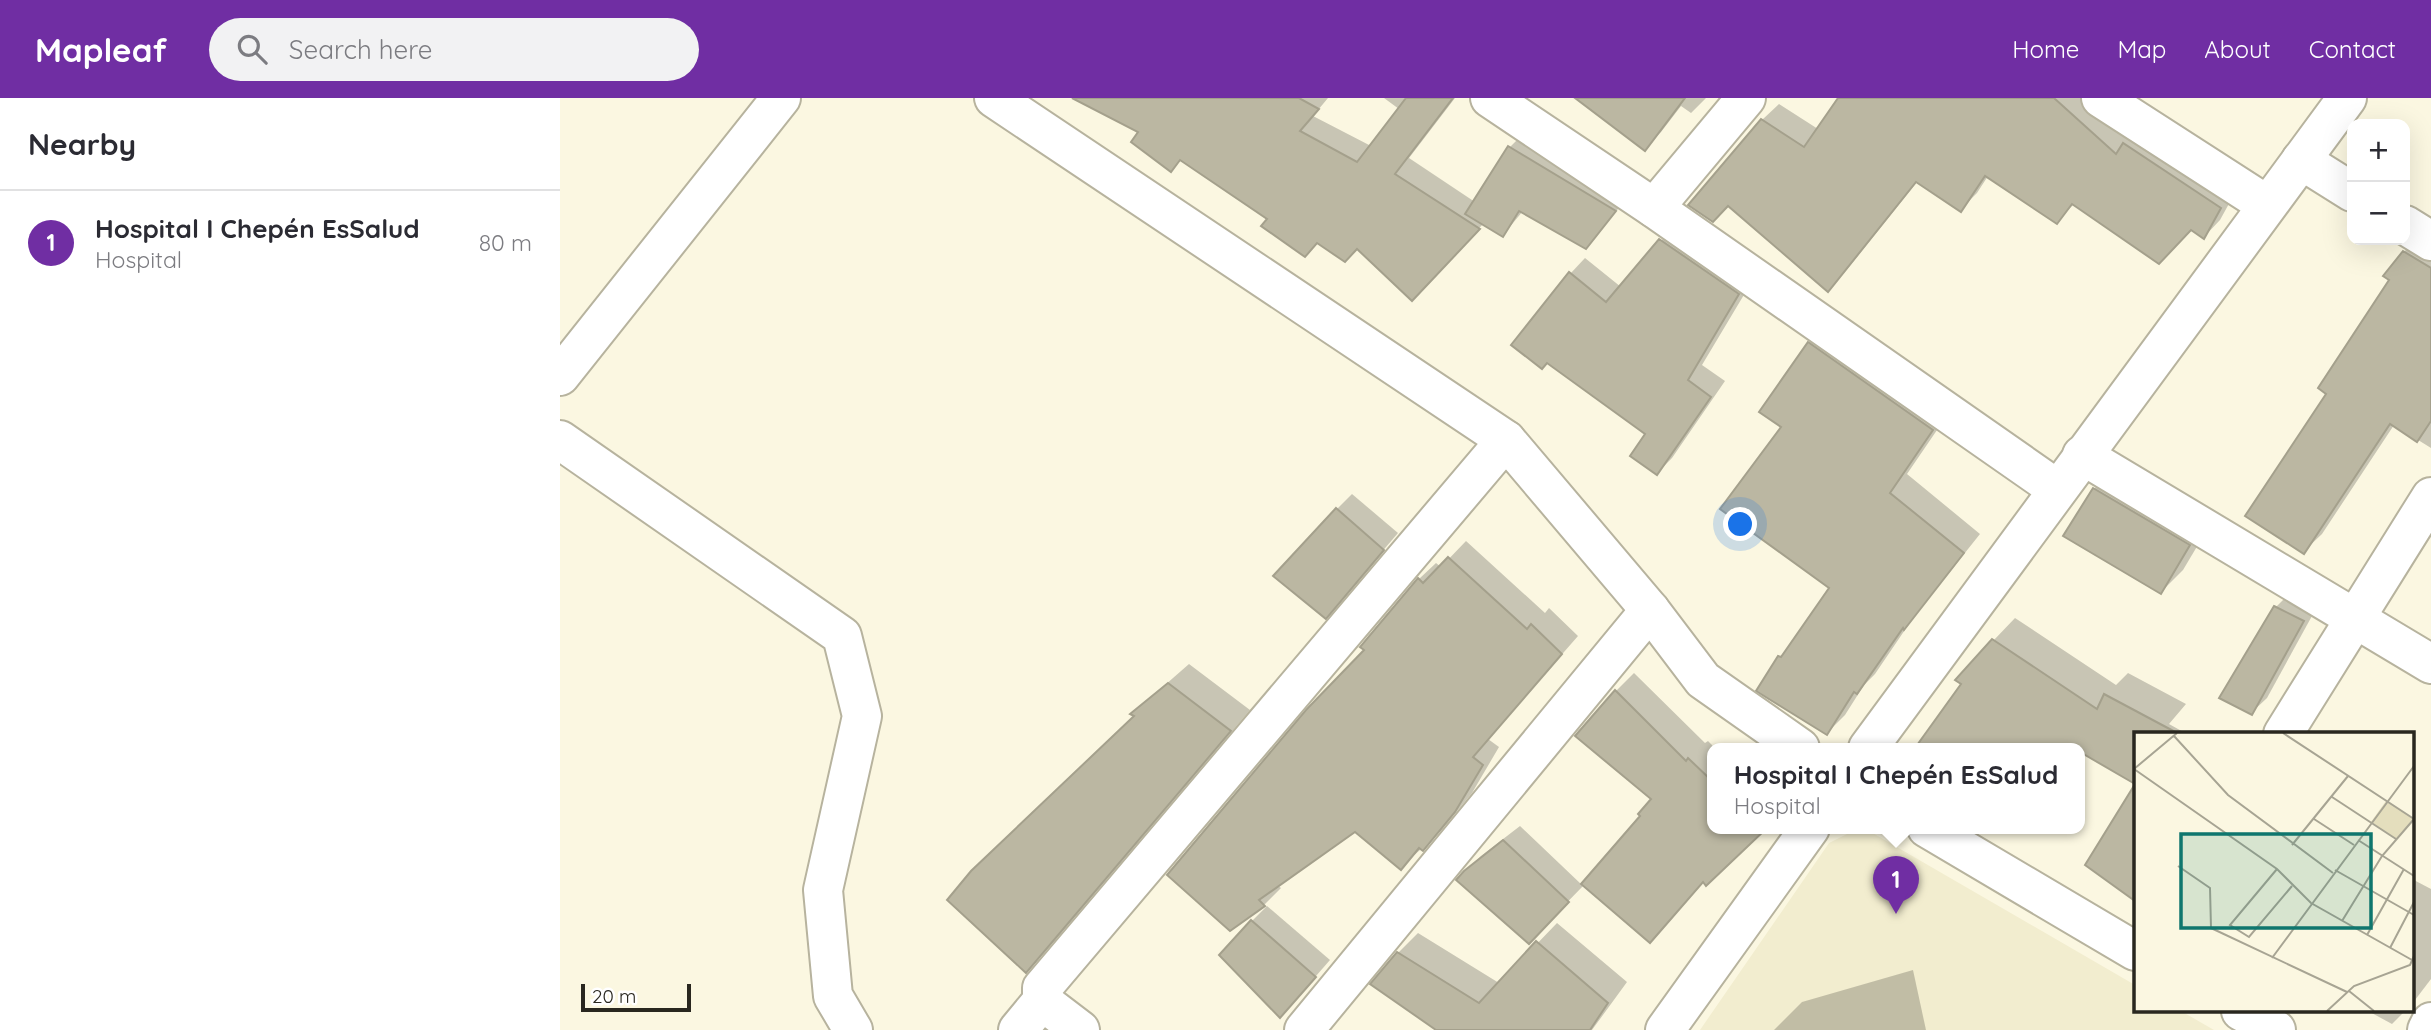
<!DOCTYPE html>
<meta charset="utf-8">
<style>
body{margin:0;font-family:Quicksand,sans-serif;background:#f2f2f3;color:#2b2b33}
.controls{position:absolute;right:21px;top:21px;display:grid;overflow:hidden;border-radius:14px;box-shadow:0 7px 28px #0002}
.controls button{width:63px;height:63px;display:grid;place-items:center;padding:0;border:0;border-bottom:2px solid #e1e1e2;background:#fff;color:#2b2b33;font:35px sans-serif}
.scale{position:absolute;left:21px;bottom:18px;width:110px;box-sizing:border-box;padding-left:7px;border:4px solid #29271f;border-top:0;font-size:19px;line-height:24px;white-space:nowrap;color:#29271f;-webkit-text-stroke:5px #fff;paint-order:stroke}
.you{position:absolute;left:1181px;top:427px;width:24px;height:24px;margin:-18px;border:5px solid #fff;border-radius:50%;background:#1a73e8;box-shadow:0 0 0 10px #1a73e833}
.badge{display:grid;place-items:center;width:46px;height:46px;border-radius:50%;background:#702ea3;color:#fff;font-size:23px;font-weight:700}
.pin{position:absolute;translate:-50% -58px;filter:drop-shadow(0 2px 4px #0008)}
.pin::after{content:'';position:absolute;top:37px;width:24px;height:21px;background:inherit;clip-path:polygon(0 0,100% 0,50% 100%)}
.popup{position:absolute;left:1147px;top:645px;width:378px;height:91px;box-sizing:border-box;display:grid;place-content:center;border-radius:14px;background:#fff;filter:drop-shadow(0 2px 5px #0005);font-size:23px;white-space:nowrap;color:#7c7c81}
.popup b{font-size:26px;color:#2b2b33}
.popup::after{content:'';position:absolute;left:50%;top:100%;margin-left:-14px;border:14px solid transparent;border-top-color:#fff}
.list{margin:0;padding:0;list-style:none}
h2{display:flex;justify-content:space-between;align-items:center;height:91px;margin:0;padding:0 28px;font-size:30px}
h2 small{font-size:23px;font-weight:400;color:#7c7c81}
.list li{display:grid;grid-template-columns:46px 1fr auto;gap:21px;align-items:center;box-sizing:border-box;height:105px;padding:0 28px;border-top:2px solid #e1e1e2}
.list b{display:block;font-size:26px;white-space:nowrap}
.list p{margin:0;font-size:23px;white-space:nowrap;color:#7c7c81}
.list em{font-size:23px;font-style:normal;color:#7c7c81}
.icon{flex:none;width:38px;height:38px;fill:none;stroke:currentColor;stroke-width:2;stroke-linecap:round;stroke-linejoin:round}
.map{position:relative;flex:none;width:1871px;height:932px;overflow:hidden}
header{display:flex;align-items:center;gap:42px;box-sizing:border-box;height:98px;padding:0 35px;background:#702ea3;color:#fff}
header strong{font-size:33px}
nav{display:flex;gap:38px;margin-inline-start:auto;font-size:24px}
.search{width:490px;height:63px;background:#f2f2f3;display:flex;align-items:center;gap:18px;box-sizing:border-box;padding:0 24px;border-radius:38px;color:#7c7c81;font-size:26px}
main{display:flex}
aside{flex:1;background:#fff}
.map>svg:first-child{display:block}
.built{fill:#f2edcf}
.shadow{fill:#0003}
.building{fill:#bbb7a2;stroke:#a4a08c;stroke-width:2}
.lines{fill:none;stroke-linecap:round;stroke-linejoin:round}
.minor-casing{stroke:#b7b39e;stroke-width:42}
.minor{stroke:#fff;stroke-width:38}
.inset-road{fill:none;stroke:#a7a493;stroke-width:2}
.view{fill:#0f766e;fill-opacity:0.15;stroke:#0f766e;stroke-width:3.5}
.inset-edge{fill:none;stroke:#29271f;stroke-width:3.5}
</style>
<header>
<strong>Mapleaf</strong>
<div class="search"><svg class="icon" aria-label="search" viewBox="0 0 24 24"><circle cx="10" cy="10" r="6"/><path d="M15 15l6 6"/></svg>Search here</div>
<nav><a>Home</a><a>Map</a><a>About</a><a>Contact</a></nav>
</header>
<main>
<aside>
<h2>Nearby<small></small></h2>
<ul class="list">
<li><span class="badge">1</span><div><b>Hospital I Chepén EsSalud</b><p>Hospital</p></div><em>80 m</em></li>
</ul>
</aside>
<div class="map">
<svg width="1871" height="932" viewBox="0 0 1871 932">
<rect width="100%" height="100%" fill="#fbf7e1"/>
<path class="built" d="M1299 730H1304L1575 887V913H1621L1654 932H1140L1269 745Z"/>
<g class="shadow">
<path d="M515 0H768L753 18 811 48 839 11 824 0H895L849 60 915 104 950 49 963 36 1068 99 1026 149 963 113 943 137 924 125 867 185 797 149 758 143 709 121 622 61 611 71 581 33Z"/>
<path d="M1023 0H1146L1131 15 1121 8 1101 34 1084 50Z"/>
<path d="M1280 0H1528L1676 93 1660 122 1644 139 1632 130 1514 106 1497 123 1428 78 1417 95 1400 112 1358 83 1284 175 1268 191 1202 22 1219 6 1258 31Z"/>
<path d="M1116 126 1194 180 1142 267 1165 283 1112 360 1097 375 1088 336 1010 176 1025 160 1061 189Z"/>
<path d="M1862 135 1871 141V350L1834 327 1762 436 1743 454 1769 295 1844 154Z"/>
<path d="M1267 227 1390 313 1347 376 1420 436 1353 520 1315 576 1304 587 1285 617 1267 635 1220 559 1231 548 1271 490 1224 329 1249 245Z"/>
<path d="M1556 368 1651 425 1623 472 1601 494 1506 437 1534 391Z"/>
<path d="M792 396 838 435 766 519 777 411Z"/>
<path d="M906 443 985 515 989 510 1018 538 928 641 939 649 912 695 880 734 841 769 796 731 717 787 721 790 705 806 670 831 807 552 859 481 876 465 881 469Z"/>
<path d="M1731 494 1758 507 1707 600 1691 615 1716 509Z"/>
<path d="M1455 520 1556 587 1568 575 1626 606 1609 626 1627 636H1575V684L1520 652 1433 543Z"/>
<path d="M629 566 690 612 486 853 466 872 576 618 573 615Z"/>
<path d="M1074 575 1145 645 1148 643 1155 650H1152V730L1144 783 1090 843 1024 787 984 828 905 774 921 758 960 728 1022 787 1082 718 1093 701 1056 593Z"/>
<path d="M1575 689V801L1527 767Z"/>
<path d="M1852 781 1871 791V881L1852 906Z"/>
<path d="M707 808 770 862 735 902 692 823Z"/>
<path d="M997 825 1067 884 1032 932H879L838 855 858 835 939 885Z"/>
<path d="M1353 872 1366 932H1214L1242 904Z"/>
<path d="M1808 913H1845L1832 926Z"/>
</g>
<g class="building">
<path d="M512 0H739L759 11 740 33 797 64 846 0H893L835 76 920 131 852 203 797 151 785 164 757 145 745 159 701 128 707 121 620 62 611 74 571 44 578 34Z"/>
<path d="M1015 0H1125L1085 53Z"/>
<path d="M1278 0H1494L1556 56 1563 45 1661 110 1644 141 1631 132 1599 166 1512 106 1497 126 1425 78 1401 114 1356 84 1268 194 1168 108 1153 124 1128 107 1201 21 1244 49Z"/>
<path d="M948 48 1056 113 1026 151 959 113 943 139 905 116Z"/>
<path d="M1099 141 1179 196 1128 282 1151 299 1097 377 1070 358 1085 336 987 265 982 271 951 247 1009 174 1046 204Z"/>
<path d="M1843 153 1871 170V323L1857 344 1830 326 1744 456 1685 418 1766 296 1758 290 1829 182 1823 178Z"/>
<path d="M1248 244 1373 332 1330 395 1404 455 1344 532 1343 530 1297 596 1294 594 1267 637 1196 593 1218 558 1221 559 1269 490 1160 411 1221 329 1199 314Z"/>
<path d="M1533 390 1630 447 1601 496 1503 438Z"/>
<path d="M776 410 824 452 766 521 713 478Z"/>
<path d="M888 459 967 531 971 526 1002 556 913 659 923 667 895 714 863 753 859 750 841 772 795 734 699 802 705 808 670 833 607 777 746 612 804 552 800 549 858 480 863 485Z"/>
<path d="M1714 508 1744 523 1692 617 1659 600Z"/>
<path d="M1432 541 1537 611 1544 596 1619 636H1575V803L1525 767 1575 686 1520 654V650H1355L1401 586 1395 582Z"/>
<path d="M608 585 671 633 466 875 387 802 411 773 574 618 570 616Z"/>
<path d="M1055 592 1126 663 1128 660 1152 683V730H1207L1146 788 1143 784 1090 845 1021 786 1080 718 1078 716 1091 701 1015 638Z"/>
<path d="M943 742 1009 804 969 846 896 782 904 773Z"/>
<path d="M691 822 756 879 720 920 659 857Z"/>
<path d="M976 843 1048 905 1030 932H876L810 886 837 854 919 905Z"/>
</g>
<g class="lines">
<defs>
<g id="minor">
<path d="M434 0 946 342 1090 512 1143 582 1240 650"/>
<path d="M930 0 1094 110 1497 391"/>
<path d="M1541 0 1707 107"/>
<path d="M1741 62 1792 94"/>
<path d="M1094 110 1186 0"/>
<path d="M1845 127 1871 143"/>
<path d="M0 278 221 0"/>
<path d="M0 342 282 538 302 618 263 792 273 898 293 932"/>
<path d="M1522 357 1871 566"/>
<path d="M1723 636 1871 399"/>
<path d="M1308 650 1787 0"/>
<path d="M1367 730 1575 853"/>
<path d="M1681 913 1716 932"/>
<path d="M458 932 482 903"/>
<path d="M520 932 482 903V890L946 342"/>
<path d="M744 932 1090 512"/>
<path d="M1105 932 1250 730"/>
<path d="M1867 932 1871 924"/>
</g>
</defs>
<use href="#minor" class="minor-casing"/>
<use href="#minor" class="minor"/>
</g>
<g transform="translate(1574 634)">
<rect width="280" height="280" fill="#fbf7e1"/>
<path d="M252 69 280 87 262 107 237 90Z" fill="#e4debd"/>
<path class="inset-road" d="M149 1 280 87M40 4 94 63 199 141M0 37 143 137 177 171 278 228M0 37 43 1M198 65 262 107M180 87 220 113M224 108 280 144M158 113 214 44M44 134 76 156 77 196 213 260M143 137 96 193 115 205 158 154M201 138 280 183M208 189 248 124 280 87M233 203 270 137M256 216 280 170M138 226 280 34M215 259 240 279M193 279 220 254 276 233 280 224"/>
<path class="view" d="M47 102H237V196H47Z"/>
<rect width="280" height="280" class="inset-edge"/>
</g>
</svg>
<div class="controls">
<button>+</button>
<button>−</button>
</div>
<div class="scale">20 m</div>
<div class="you"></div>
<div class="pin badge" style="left:1336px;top:816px">1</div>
<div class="popup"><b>Hospital I Chepén EsSalud</b>Hospital</div>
</div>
</main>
